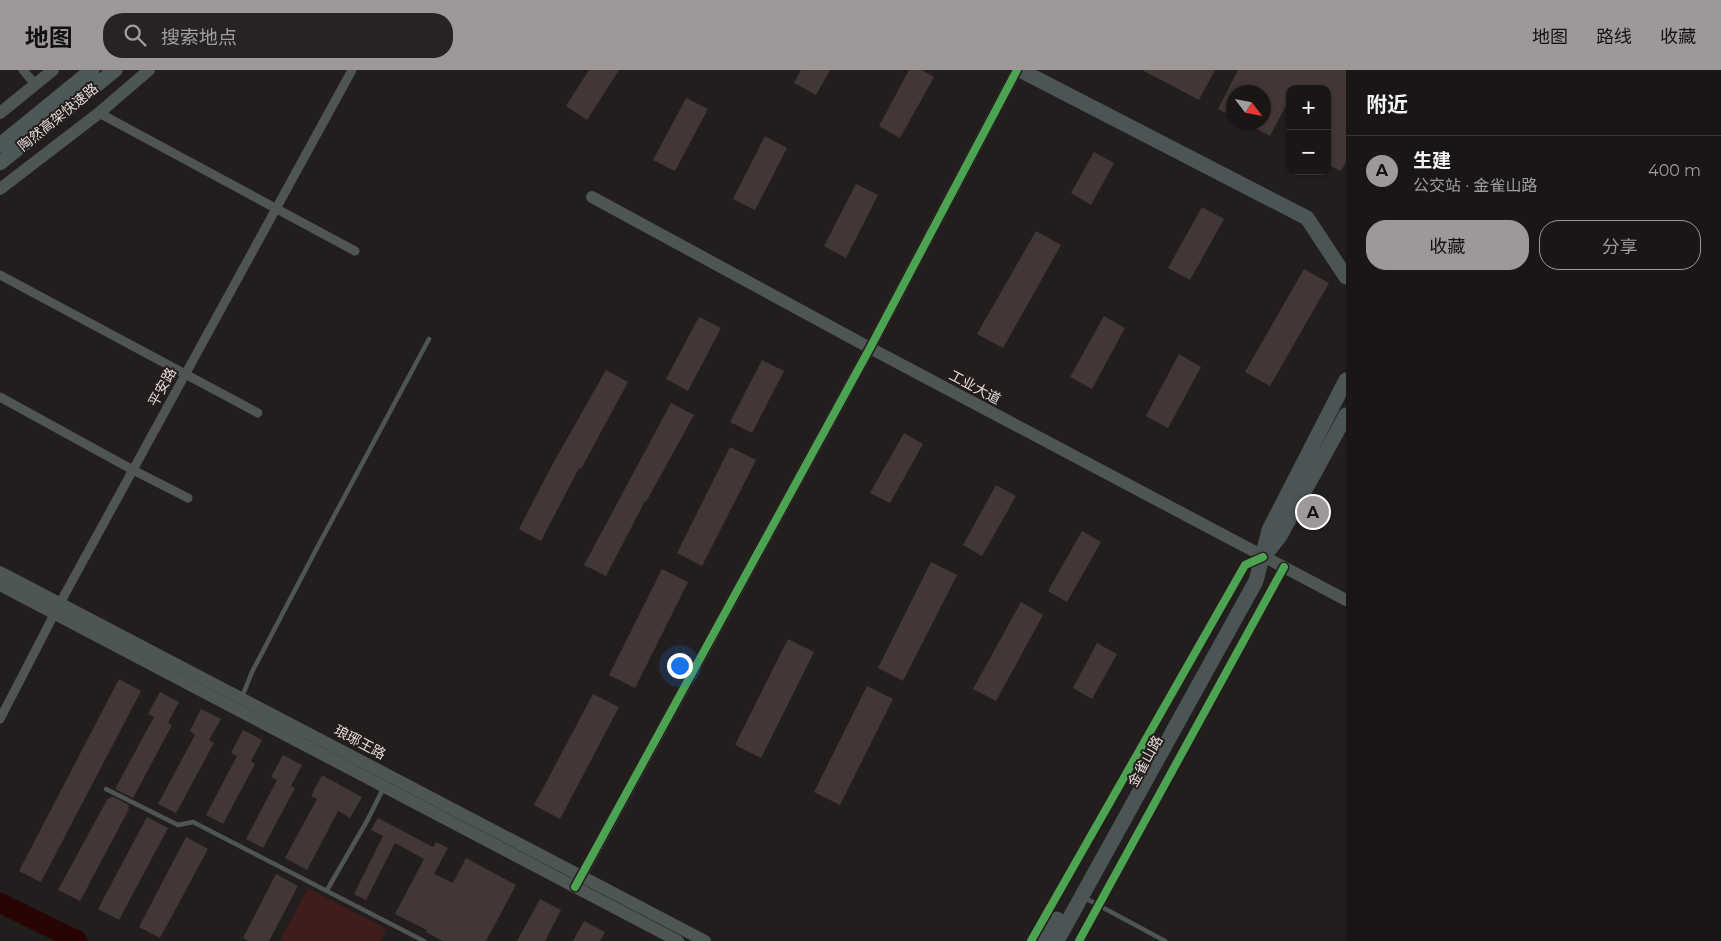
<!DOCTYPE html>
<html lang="zh">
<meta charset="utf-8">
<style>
body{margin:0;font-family:Montserrat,"Noto Sans SC",sans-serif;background:#272323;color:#f1f3f6}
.controls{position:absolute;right:15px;top:15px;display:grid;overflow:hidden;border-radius:10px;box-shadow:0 1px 4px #0004}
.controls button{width:45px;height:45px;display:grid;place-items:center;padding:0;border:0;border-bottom:1px solid #383535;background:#1a1616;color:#f1f3f6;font:25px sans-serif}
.compass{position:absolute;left:1226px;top:15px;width:45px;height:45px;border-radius:50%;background:#1a1616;box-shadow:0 1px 4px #0004;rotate:122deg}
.you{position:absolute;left:679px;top:595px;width:18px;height:18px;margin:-12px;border:4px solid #fff;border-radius:50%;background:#1a73e8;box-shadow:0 0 0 8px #1a73e833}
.badge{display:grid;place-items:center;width:32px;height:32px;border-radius:50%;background:#9e9998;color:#111;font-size:16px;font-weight:700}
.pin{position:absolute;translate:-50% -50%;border:2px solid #fff;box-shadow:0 1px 5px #0006}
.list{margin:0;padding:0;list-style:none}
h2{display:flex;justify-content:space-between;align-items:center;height:65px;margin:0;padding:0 20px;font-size:21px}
h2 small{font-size:16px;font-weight:400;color:#9f9fa1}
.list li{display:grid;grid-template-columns:32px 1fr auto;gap:15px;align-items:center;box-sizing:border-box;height:70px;padding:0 20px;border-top:1px solid #383535}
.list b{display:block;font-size:19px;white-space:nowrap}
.list p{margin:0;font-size:16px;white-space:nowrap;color:#9f9fa1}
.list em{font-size:16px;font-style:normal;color:#9f9fa1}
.actions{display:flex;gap:10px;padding:15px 20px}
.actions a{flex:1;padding:11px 0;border:1px solid #9e9998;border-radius:20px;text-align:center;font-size:18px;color:#9e9998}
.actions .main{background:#9e9998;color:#111}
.icon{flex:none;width:28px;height:28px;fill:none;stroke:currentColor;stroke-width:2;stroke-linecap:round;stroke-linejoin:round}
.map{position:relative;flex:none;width:1346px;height:871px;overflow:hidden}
header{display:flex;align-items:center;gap:30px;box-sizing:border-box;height:70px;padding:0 25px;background:#9e9998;color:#111}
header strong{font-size:24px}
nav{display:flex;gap:28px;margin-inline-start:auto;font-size:18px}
.search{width:350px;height:45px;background:#272323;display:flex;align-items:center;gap:12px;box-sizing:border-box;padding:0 18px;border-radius:20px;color:#9f9fa1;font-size:19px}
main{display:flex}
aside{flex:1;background:#1a1616}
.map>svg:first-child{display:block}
.green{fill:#401d1b}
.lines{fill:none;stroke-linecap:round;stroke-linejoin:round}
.river{stroke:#280405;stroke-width:20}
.building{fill:#423636}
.service{stroke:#4f5555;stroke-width:4.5}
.minor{stroke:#4f5555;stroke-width:9}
.tertiary{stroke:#4f5555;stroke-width:11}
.secondary{stroke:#4e5555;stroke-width:12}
.primary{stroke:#4b5555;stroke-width:15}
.trunk{stroke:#4d5858;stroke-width:15}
.cycleway-casing{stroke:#251d1c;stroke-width:11}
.cycleway{stroke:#4ca352;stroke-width:8}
.labels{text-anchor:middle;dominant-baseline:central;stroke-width:4;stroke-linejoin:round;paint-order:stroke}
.street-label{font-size:14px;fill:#e0dbda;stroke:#251d1c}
</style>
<header>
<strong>地图</strong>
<div class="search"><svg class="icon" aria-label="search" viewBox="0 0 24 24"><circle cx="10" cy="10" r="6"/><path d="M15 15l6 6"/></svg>搜索地点</div>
<nav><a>地图</a><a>路线</a><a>收藏</a></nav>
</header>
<main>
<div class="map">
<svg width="1346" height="871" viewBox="0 0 1346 871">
<rect width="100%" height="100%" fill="#231e1e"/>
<path class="green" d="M308 818 386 859 380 871H280Z"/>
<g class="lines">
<path class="river" d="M0 833 78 871"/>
</g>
<g class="building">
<path d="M589 0H619L587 50 566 36Z"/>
<path d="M801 0H830L816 25 794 13Z"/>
<path d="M909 0H922L934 7 900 68 879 56Z"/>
<path d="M1142 0H1215L1199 30Z"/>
<path d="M1238 0H1346V92L1341 101 1327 94V19H1290V28L1270 66 1244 52H1264V22H1234V47L1218 39Z"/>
<path d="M686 28 708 39 675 101 653 90Z"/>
<path d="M765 66 787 78 755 140 733 129Z"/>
<path d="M1094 82 1114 93 1091 135 1071 123Z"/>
<path d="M856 114 878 125 846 188 824 176Z"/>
<path d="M1202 137 1224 149 1190 210 1168 198Z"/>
<path d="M1036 161 1061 175 1003 278 977 264Z"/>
<path d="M1304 199 1329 213 1270 316 1245 302Z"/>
<path d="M1104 246 1125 258 1092 319 1070 307Z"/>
<path d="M699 247 721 258 688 321 666 309Z"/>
<path d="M1179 284 1201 297 1168 358 1146 346Z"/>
<path d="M762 290 784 301 752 363 730 352Z"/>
<path d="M606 300 628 312 581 399 579 398 541 471 519 459 551 397Z"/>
<path d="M671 333 694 345 646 432 645 431 606 506 584 495Z"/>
<path d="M904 363 923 374 890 433 870 423Z"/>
<path d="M730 377 756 390 702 496 677 483Z"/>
<path d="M996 415 1016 426 982 486 963 475Z"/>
<path d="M1082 461 1101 472 1067 532 1048 521Z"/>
<path d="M931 492 957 505 903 611 878 598Z"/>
<path d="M662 499 688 512 635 618 609 605Z"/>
<path d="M1021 532 1043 545 996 631 973 619Z"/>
<path d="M788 569 814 582 761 688 735 675Z"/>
<path d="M1097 573 1117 584 1092 629 1073 618Z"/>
<path d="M119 609 141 621 41 812 19 801Z"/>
<path d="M867 616 893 629 840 735 814 722Z"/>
<path d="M160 622 179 632 168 653 172 655 133 728 115 719 154 647 148 644Z"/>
<path d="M593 624 619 637 560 749 534 735Z"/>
<path d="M201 639 221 649 209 670 214 673 176 743 158 734 195 665 190 661Z"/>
<path d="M243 660 262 670 251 691 255 694 223 754 206 745 237 686 231 683Z"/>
<path d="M283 685 302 695 291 716 295 718 263 778 246 769 277 710 271 707Z"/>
<path d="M322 705 362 727 350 748 338 741 307 800 285 788 317 729 311 726Z"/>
<path d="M112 726 129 735 128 738 129 739 80 831 58 820 108 728 110 729Z"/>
<path d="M147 747 168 758 119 850 98 839Z"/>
<path d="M378 748 433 777 436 772 448 778 434 804 453 813 466 788 516 815 486 871H443L426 862 427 860 395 844 424 789 395 773 366 830 354 824 383 766 371 760Z"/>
<path d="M186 767 208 779 160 868 139 857Z"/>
<path d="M276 804 298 816 269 871H249L243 868Z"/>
<path d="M540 829 561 840 545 871H517Z"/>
<path d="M584 851 605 862 600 871H573Z"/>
</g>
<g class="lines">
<g class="service">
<path d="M242 627 252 602 318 476 429 269"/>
<path d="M106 719 178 755 193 752 424 871"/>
<path d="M327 820 367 751 384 717"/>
<path d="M1085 828 1165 871"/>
</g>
<g class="minor">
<path d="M23 0 35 14"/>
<path d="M99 43 355 181"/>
<path d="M0 205 258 343"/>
<path d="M0 327 133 400 188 428"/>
<path d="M0 649 60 533 352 0"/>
</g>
<path class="tertiary" d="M577 814 870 278 1017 0"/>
<g class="secondary">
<path d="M0 43 53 0"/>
<path d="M0 119 99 43 149 0"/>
<path d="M592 127 870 278 1346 530"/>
<path d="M0 502 705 871"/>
<path d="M0 515 678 871"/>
</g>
<g class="primary">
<path d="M1020 0 1307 148 1346 207"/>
<path d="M1266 484 1280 466 1346 345"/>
<path d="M1045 871 1057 849"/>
<path d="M1057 871 1256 511 1269 460 1346 310"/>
</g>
<g class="trunk">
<path d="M0 75 92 0"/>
<path d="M0 93 115 0"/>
</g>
<defs>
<g id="cycleway">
<path d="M575 817 870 278 1017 0"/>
<path d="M1031 871 1245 495 1263 487"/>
<path d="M1079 871 1284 497"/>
</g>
</defs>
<use href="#cycleway" class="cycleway-casing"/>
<use href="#cycleway" class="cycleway"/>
</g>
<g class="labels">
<g class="street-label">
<text transform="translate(58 47) rotate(-39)">陶然高架快速路</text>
<text transform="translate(162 317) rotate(-61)">平安路</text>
<text transform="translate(975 317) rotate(28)">工业大道</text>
<text transform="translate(360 672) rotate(28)">琅琊王路</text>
<text transform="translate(1145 691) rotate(-61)">金雀山路</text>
</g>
</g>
</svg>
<div class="controls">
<button>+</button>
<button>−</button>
</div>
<svg class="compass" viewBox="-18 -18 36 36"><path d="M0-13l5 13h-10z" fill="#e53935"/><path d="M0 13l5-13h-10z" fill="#9f9fa1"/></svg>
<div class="you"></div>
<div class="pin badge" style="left:1313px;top:442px">A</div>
</div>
<aside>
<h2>附近<small></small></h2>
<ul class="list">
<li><span class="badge">A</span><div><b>生建</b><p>公交站 · 金雀山路</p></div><em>400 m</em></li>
</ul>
<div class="actions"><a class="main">收藏</a><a>分享</a></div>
</aside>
</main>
